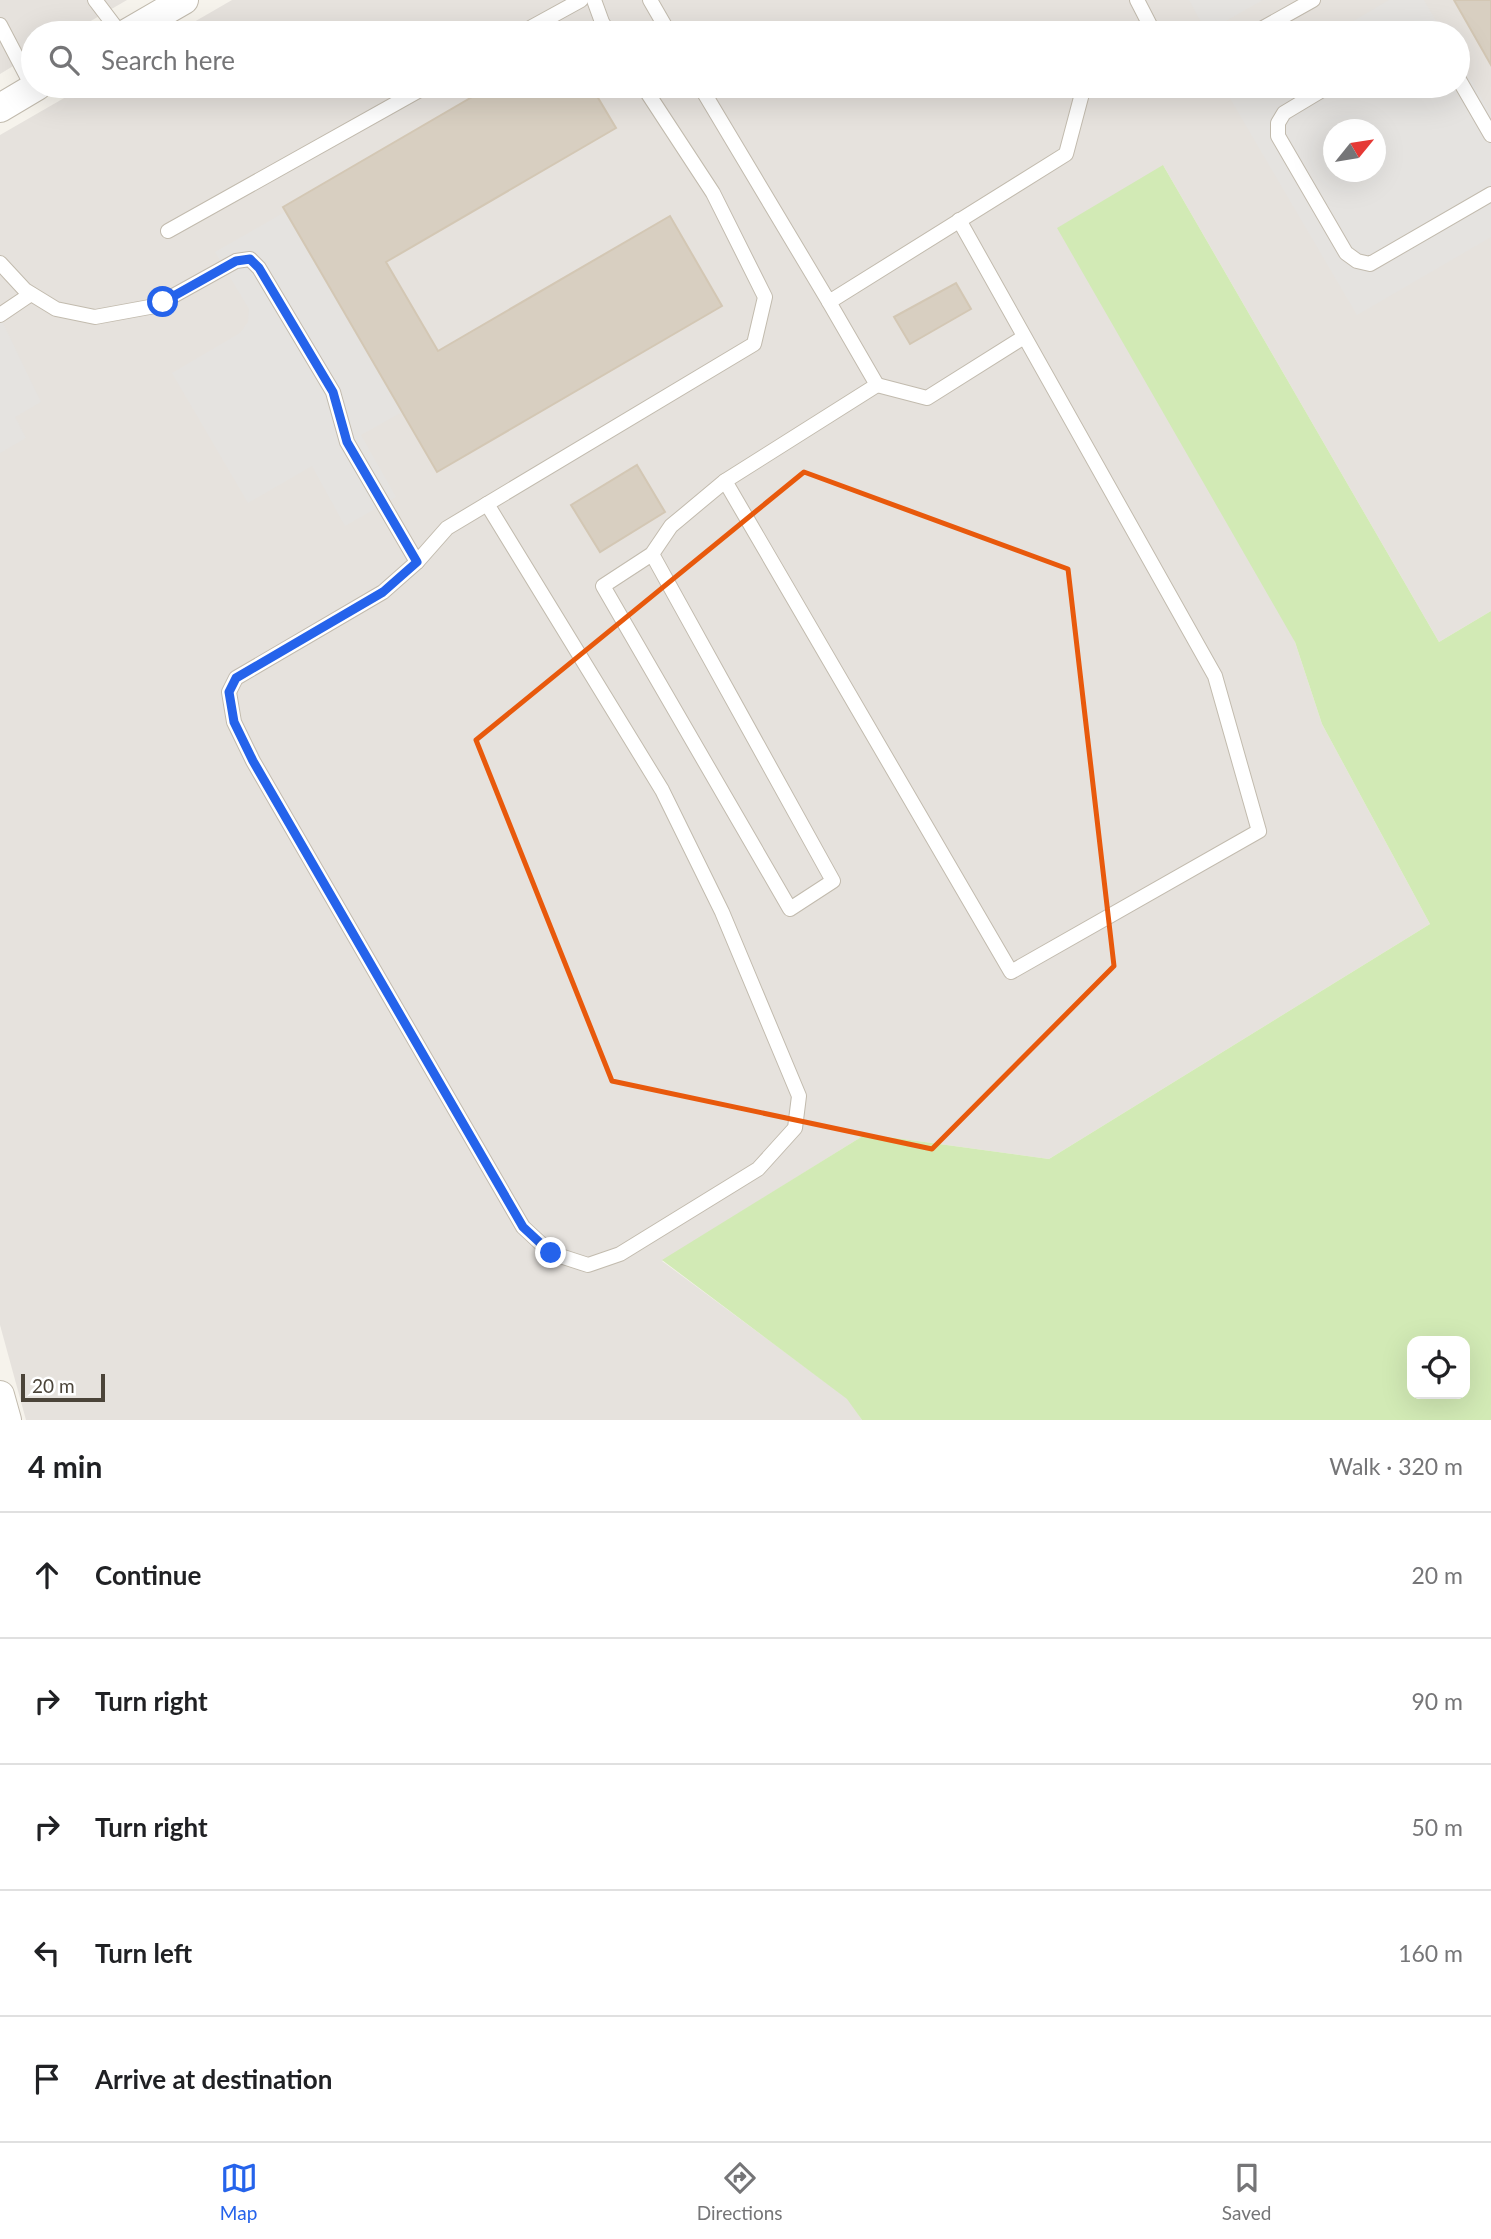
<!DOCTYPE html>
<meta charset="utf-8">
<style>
body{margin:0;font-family:Lato,sans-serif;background:#f6f6f6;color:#202124}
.controls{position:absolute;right:21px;bottom:21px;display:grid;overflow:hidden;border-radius:14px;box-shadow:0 7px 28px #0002}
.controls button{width:63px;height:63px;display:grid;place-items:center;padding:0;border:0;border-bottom:2px solid #e0e0e0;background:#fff;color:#202124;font:35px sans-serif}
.compass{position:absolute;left:1323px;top:119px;width:63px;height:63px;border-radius:50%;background:#fff;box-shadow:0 7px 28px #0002;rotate:60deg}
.scale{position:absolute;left:21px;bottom:18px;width:84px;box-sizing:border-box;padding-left:7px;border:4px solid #4b4439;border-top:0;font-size:19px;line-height:24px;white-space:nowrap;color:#4b4439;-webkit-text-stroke:5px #fff;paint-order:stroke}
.stop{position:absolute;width:21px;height:21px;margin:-16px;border:5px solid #2563eb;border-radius:50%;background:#fff}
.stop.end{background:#2563eb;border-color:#fff;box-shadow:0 2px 7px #0008}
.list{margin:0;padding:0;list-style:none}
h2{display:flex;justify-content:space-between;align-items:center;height:91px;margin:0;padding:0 28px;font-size:30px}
h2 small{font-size:23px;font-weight:400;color:#757577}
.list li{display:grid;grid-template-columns:46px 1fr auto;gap:21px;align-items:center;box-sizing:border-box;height:126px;padding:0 28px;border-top:2px solid #e0e0e0}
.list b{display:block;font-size:26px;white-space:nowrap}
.list em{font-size:23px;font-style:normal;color:#757577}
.icon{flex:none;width:38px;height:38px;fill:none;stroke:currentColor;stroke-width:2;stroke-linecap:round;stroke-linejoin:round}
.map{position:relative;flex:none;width:1491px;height:1420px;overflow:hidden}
.search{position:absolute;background:#fff;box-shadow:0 7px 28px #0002;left:21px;right:21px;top:21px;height:77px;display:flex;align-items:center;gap:18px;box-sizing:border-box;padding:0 24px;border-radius:38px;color:#757577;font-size:26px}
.sheet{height:721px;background:#fff}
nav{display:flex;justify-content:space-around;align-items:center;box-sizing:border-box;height:98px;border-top:2px solid #e0e0e0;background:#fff;font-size:19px;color:#757577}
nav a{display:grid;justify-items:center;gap:4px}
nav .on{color:#2563eb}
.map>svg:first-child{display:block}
.industrial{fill:#e6e2dd;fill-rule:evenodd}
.green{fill:#d2eab5;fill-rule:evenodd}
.parking{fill:#e5e3e0;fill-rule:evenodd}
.building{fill:#d8cfc1;stroke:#d3c7b4;stroke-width:2}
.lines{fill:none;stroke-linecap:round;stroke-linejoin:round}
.lane-casing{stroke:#c2bbae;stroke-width:16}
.street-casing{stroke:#c2bbae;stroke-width:30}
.lane{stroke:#fff;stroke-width:14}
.street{stroke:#fff;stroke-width:28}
.route{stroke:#2563eb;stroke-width:9}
.marked{fill:none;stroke:#e8590c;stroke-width:5;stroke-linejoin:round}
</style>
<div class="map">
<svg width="1491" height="1420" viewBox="0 0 1491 1420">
<rect width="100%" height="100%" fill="#f6f3ec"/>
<g class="industrial">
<path d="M0 0H127L70 33H33V54L0 74Z"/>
<path d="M232 0H1491V611L1439 642 1163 165 1295 642 1322 724 1430 924 1049 1159 866 1134 662 1261 848 1399 862 1420H26L0 1325V135L85 86H1458V33H175ZM1334 130H1376V172H1334Z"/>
</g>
<path class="green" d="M1163 165 1439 642 1491 611V1420H862L847 1399 662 1260 866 1134 1049 1159 1430 924 1322 724 1295 642 1057 228ZM1412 1341H1465V1394H1412Z"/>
<g class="parking">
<path d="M1189 0H1263L1206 32Z"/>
<path d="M1389 0H1424L1443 33H1333Z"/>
<path d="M1458 58 1491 114V237L1357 315 1228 95 1244 86H1458ZM1334 130H1376V172H1334Z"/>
<path d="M285 212 402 412 361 435 396 497 345 526 312 466 248 503 172 373 240 333 248 322 249 309 215 252Z"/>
<path d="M0 317 41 402 15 417 26 438 0 453Z"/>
</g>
<g class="building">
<path d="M1454 0H1491V65Z"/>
<path d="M491 86H591L616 128 386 262 438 351 670 216 722 306 437 472 283 207Z"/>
<path d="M956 283 971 309 910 344 894 317Z"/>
<path d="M637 465 665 512 600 552 571 505Z"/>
</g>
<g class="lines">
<defs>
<g id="lane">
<path d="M95 0 120 33"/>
<path d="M594 0 602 22 609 33"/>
<path d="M650 0 669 33"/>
<path d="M1137 0 1154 33"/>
<path d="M0 25 33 88"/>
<path d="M521 33 581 0"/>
<path d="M1254 33 1313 0"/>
<path d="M1458 78 1491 135"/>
<path d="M700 86 829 302 1066 154 1084 86"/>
<path d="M1329 86 1284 113 1278 123V136L1346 253 1357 261 1370 264 1491 194"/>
<path d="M168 231 427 86"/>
<path d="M0 263 25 290 56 309 95 317 155 306 236 261 250 259 259 268 333 392 347 442 417 562 447 528 754 344 765 297 713 193 643 86"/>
<path d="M829 302 877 385 725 481 1011 972 1259 831 1215 676 959 220"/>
<path d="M0 315 31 294"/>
<path d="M877 385 927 398 1024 337"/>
<path d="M652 554 603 586 790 909 833 881 652 554 671 526 725 481"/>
<path d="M417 562 383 592 236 678 229 692 234 722 253 761 523 1227 551 1253 588 1265 620 1254 758 1169 795 1128 799 1096 722 912 662 790 487 504"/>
</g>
<g id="street">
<path d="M127 33 184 0"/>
<path d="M0 108 37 86"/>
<path d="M0 1395 7 1420"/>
</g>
</defs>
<use href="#lane" class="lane-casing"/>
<use href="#street" class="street-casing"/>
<use href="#lane" class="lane"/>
<use href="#street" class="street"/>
</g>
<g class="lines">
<path class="route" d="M163 302 236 261 250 259 259 268 333 392 347 442 417 562 383 592 236 678 229 692 234 722 253 761 523 1227 551 1253"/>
</g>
<path class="marked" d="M804 472 1068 569 1114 966 932 1149 612 1081 476 740Z"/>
</svg>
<div class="controls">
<button><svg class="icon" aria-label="locate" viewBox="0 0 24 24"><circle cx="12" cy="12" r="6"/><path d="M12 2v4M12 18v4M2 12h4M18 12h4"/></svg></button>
</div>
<svg class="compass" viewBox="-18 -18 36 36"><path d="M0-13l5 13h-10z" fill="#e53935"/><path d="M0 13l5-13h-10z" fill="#757577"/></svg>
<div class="scale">20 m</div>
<div class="stop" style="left:163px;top:302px"></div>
<div class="stop end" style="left:551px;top:1253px"></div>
<div class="search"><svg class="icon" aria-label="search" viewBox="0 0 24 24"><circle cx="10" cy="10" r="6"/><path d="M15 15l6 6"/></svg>Search here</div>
</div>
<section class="sheet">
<h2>4 min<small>Walk · 320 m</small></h2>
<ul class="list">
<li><svg class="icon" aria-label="ahead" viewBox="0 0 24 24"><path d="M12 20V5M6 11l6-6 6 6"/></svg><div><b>Continue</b></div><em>20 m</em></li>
<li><svg class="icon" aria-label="right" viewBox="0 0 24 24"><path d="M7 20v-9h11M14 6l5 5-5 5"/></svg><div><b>Turn right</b></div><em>90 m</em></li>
<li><svg class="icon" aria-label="right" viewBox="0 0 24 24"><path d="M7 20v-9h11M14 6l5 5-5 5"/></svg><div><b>Turn right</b></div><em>50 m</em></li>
<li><svg class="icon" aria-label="left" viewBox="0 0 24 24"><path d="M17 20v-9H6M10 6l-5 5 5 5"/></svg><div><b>Turn left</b></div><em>160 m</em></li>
<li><svg class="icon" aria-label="arrive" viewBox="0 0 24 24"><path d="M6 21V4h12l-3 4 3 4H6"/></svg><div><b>Arrive at destination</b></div></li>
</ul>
</section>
<nav>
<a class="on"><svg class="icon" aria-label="map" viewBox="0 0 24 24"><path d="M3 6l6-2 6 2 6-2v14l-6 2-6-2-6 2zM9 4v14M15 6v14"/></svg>Map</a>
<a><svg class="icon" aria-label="directions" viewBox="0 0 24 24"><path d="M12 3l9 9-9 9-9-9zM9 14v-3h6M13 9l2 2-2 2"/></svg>Directions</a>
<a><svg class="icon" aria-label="saved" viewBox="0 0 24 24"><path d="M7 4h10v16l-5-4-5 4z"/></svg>Saved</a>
</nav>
